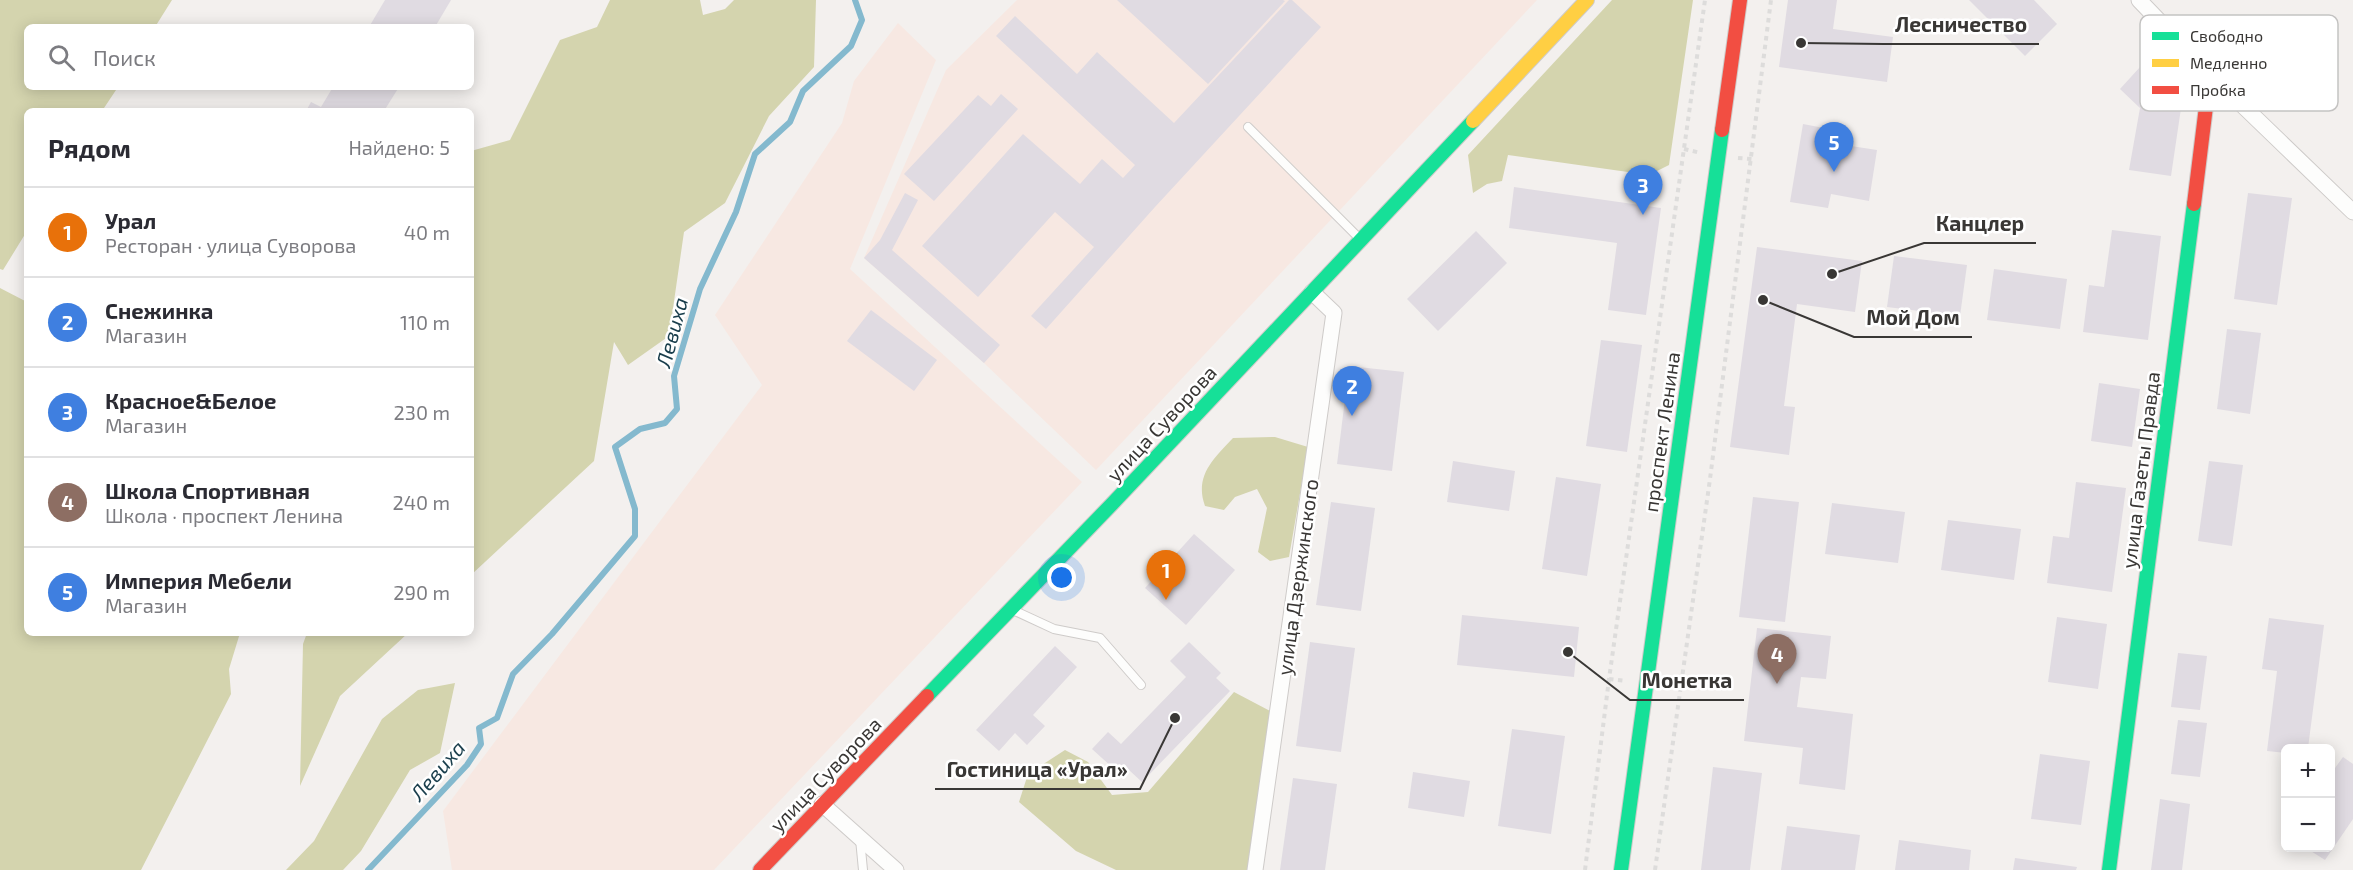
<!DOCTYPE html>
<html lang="ru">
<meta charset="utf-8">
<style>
body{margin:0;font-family:"Exo 2",sans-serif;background:#f7f7f7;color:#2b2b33}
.controls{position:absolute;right:18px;bottom:18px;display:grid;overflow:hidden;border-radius:9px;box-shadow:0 3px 15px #0003}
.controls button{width:54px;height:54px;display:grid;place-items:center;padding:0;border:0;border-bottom:2px solid #e1e1e2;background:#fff;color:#2b2b33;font:30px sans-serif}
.you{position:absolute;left:1062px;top:578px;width:21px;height:21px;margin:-15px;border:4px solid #fff;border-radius:50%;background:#1a73e8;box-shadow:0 0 0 9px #1a73e833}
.badge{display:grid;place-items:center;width:39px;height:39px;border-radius:50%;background:#7a7876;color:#fff;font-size:20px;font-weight:700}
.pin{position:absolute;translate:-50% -50px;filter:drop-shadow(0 2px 3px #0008)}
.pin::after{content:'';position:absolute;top:32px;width:21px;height:18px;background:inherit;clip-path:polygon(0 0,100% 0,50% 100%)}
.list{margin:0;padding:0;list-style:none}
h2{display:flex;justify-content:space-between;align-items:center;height:78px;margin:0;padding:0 24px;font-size:26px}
h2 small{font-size:20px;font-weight:400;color:#7c7c81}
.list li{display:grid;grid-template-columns:39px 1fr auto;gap:18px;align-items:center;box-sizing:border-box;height:90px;padding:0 24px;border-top:2px solid #e1e1e2}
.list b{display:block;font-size:22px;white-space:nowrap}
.list p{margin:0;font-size:20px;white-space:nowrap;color:#7c7c81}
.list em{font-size:20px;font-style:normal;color:#7c7c81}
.icon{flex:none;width:33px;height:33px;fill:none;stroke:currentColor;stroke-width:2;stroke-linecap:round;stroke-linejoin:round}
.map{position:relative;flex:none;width:2353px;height:870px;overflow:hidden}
.search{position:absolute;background:#fff;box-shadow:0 3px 15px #0003;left:24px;top:24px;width:450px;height:66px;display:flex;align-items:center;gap:15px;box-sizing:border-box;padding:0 21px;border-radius:9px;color:#7c7c81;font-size:22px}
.panel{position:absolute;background:#fff;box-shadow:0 3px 15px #0003;left:24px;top:108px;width:450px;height:528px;border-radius:9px}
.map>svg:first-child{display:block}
.industrial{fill:#f7e8e2}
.forest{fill:#d4d4ae}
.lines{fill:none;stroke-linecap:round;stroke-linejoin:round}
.stream{stroke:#84b9ce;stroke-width:6}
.building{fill:#e0dbe2}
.lane-casing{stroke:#cecbc9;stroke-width:10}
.street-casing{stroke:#cecbc9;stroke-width:17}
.fast-casing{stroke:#cecbc9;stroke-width:16}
.slow-casing{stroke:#cecbc9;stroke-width:16}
.jam-casing{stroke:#cecbc9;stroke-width:16}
.path{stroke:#dddcdb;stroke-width:4;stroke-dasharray:4.5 4.5;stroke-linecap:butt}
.lane{stroke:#fdfdfc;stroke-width:8}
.street{stroke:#fdfdfc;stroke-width:15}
.fast{stroke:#16e098;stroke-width:14}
.slow{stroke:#ffcf43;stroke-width:14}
.jam{stroke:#f24e42;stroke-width:14}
.labels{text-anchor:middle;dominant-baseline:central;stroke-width:5;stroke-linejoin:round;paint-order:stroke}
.street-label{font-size:20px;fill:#393735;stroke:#fff}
.water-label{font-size:21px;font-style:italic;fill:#1a3e4c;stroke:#fff}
.key{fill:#fff;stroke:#c4c3c2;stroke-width:1.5}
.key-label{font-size:16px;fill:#393735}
.leader{fill:none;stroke:#393735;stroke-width:2}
.callout-dot{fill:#393735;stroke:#fff;stroke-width:2}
.callout-label{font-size:21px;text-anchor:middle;font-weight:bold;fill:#393735;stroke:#fff;stroke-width:5;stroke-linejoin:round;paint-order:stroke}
</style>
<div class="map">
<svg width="2353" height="870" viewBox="0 0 2353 870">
<rect width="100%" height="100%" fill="#f3f0ee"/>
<g class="industrial">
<path d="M1017 0H1537L1096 470 984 363 864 258 946 70Z"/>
<path d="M898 23 936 60 850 269 1082 482 714 870H452L443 811 762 385 715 315 842 123 854 81Z"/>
</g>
<g class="forest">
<path d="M0 0H172L155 27H27V87H118L102 111H27V231L3 270 0 269Z"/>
<path d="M610 0H700L703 15 725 9 734 0H816L814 67 769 116 725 203 684 232 669 336 628 365 614 342 594 461 471 575V151L510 140 560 40 597 27Z"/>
<path d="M1612 0H1693L1669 165 1649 175 1508 155 1502 181 1487 184 1473 193 1468 155Z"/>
<path d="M0 288 27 302V633H240L229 669 231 694 141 870H0Z"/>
<path d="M1275 437 1308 447 1289 557 1270 561 1258 552 1267 508 1257 489 1235 497 1224 510 1205 506C1194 476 1214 458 1233 438Z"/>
<path d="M307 633H408L340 696 300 786 303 644Z"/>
<path d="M455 683 440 753 410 770 361 851 343 870H286L314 841 382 719 418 690Z"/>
<path d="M1234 692 1272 712 1248 870H1116L1076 851 1019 802 1028 774 1065 750 1088 762 1112 795 1148 792Z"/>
</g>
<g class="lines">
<path class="stream" d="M368 870 467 765 481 744 479 728 497 718 513 674 552 634 635 536V509L615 447 640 429 665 423 677 409 674 376 700 289 736 212 755 154 790 122 803 91 851 46 862 20 855 0"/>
</g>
<g class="building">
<path d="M385 0H451L435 27H369Z"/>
<path d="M1117 0H1283L1285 1 1208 84Z"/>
<path d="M1289 0H1292L1321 27 1155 207 1046 329 1031 316 1094 247 1055 212 978 297 922 246 1023 134 1080 184 1102 159 1123 178 1135 165 996 36 1015 16 1077 74 1097 52 1174 123Z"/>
<path d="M1788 0H1837L1833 29 1893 37 1887 82 1779 67Z"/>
<path d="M1969 0H2034L2057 24 2025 56Z"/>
<path d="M2151 55 2184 88 2171 176 2129 170 2140 108 2120 89Z"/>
<path d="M333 87H399L384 111H306L311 102 321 107Z"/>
<path d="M1001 94 1018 109 934 201 904 174 978 95 991 106Z"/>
<path d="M1803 124 1840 131 1838 144 1877 150 1869 201 1831 194 1828 208 1790 202Z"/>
<path d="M1514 187 1661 208 1646 315 1608 310 1617 243 1509 228Z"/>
<path d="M905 193 918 200 892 250 1000 345 984 363 864 258 880 240Z"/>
<path d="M2248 193 2292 198 2277 305 2234 299Z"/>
<path d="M2112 230 2161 236 2148 340 2083 332 2089 285 2104 287Z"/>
<path d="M1476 231 1507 263 1438 331 1407 299Z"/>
<path d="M1757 247 1862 261 1855 312 1797 304 1784 406 1795 407 1789 455 1730 447Z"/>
<path d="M1894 256 1967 265 1960 316 1887 307Z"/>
<path d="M1994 269 2067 279 2060 329 1987 320Z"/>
<path d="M871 310 937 360 914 391 847 341Z"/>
<path d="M2227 329 2261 333 2250 414 2217 409Z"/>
<path d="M1601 340 1642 345 1627 452 1586 446Z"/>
<path d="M1349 366 1404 372 1392 471 1337 464Z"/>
<path d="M2099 383 2140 389 2132 447 2091 441Z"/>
<path d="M1453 461 1515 471 1509 511 1447 502Z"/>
<path d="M2209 461 2243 465 2232 546 2198 541Z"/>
<path d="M1556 477 1601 484 1587 576 1542 569Z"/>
<path d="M2076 482 2126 488 2112 592 2047 583 2053 536 2069 538Z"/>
<path d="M1753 497 1799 502 1785 622 1739 617Z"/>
<path d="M1331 502 1375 508 1361 611 1316 605Z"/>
<path d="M1832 503 1905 512 1898 563 1825 554Z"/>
<path d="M1948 520 2021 529 2014 580 1941 570Z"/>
<path d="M1194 534 1235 570 1186 625 1145 588Z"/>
<path d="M1462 615 1579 627 1574 677 1457 665Z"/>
<path d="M2057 617 2107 624 2098 689 2048 682Z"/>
<path d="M2269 618 2324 625 2308 748H2286V753L2267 751 2277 671 2262 669Z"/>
<path d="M1757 628 1831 636 1826 679 1801 677 1797 707 1853 714 1845 790 1799 784 1803 748 1744 741Z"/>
<path d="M1189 642 1221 673 1216 678 1230 691 1142 782 1129 770 1123 777 1092 749 1108 732 1121 744 1186 677 1170 661Z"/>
<path d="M1310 642 1355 648 1341 752 1296 746Z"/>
<path d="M1055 646 1077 667 1033 715 1045 726 1027 745 1015 733 999 751 976 730Z"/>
<path d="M2178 653 2207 656 2200 710 2171 707Z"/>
<path d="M2178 720 2207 723 2200 777 2171 774Z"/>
<path d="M1512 729 1565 736 1551 834 1498 826Z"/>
<path d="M2040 754 2090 761 2081 825 2031 819Z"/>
<path d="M2343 757 2353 764V819L2325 860 2306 848H2330V775Z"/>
<path d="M1713 767 1762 773 1750 870H1701Z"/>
<path d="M1413 772 1470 781 1464 817 1408 808Z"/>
<path d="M1293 778 1337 784 1325 870H1280Z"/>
<path d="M2160 799 2190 804 2182 870H2151Z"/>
<path d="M1787 826 1860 835 1855 870H1781Z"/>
<path d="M1899 840 1971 850 1969 870H1895Z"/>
<path d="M2015 858 2077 867 2076 870H2013Z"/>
</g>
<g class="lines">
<defs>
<g id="lane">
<path d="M1248 127 1359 238"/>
<path d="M1015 611 1054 629 1100 638 1141 685"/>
<path d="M860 839 863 870"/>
</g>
<g id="street">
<path d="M2139 0 2210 74 2353 212"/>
<path d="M822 804 896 870"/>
<path d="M1255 870 1334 313 1312 292"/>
</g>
<g id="fast">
<path d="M927 696 1112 504 1473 121"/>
<path d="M1621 870 1722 130"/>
<path d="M2109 870 2194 204"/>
</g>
<path id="slow" d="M1473 121 1587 0"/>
<g id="jam">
<path d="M1722 130 1740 0"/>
<path d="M2194 204 2210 74"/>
<path d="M760 870 927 696"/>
</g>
</defs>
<use href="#lane" class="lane-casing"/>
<use href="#street" class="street-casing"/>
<use href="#fast" class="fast-casing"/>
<use href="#slow" class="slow-casing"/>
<use href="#jam" class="jam-casing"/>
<g class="path">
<path d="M1684 149 1701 153"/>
<path d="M1738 158 1752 159"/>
<path d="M1609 679 1626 681"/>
<path d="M1666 685 1681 686"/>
<path d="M1585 870 1609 679 1705 0"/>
<path d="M1655 870 1710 479 1771 0"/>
</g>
<use href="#lane" class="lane"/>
<use href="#street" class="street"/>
<use href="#fast" class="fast"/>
<use href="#slow" class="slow"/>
<use href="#jam" class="jam"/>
</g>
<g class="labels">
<g class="street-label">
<text transform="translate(1161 423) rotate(-47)">улица Суворова</text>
<text transform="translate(1661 432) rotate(-82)">проспект Ленина</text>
<text transform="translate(2140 470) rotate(-83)">улица Газеты Правда</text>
<text transform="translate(1297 577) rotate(-82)">улица Дзержинского</text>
<text transform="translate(825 774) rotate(-46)">улица Суворова</text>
</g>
<g class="water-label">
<text transform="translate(671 332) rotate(-75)">Левиха</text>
<text transform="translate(437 770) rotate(-49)">Левиха</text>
</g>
</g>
<rect x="2140" y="15" width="198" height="96" rx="9" class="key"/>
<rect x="2152" y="32" width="27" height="8" fill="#16e098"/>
<rect x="2152" y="59" width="27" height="8" fill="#ffcf43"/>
<rect x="2152" y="86" width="27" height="8" fill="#f24e42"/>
<g class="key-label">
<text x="2190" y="42">Свободно</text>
<text x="2190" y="69">Медленно</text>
<text x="2190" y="96">Пробка</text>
</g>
<path class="leader" d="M1801 43L1883 44H2039M1832 274L1924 243H2036M1763 300L1854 337H1972M1568 652L1630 700H1744M1175 718L1140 789H935"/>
<g class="callout-dot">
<circle cx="1801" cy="43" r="6"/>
<circle cx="1832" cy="274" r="6"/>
<circle cx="1763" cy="300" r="6"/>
<circle cx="1568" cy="652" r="6"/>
<circle cx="1175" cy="718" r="6"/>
</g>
<g class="callout-label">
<text x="1961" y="32">Лесничество</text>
<text x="1980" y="231">Канцлер</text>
<text x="1913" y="325">Мой Дом</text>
<text x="1687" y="688">Монетка</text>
<text x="1037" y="777">Гостиница «Урал»</text>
</g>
</svg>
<div class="controls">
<button>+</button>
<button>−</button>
</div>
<div class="you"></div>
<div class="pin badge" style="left:1166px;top:600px;background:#e8710a">1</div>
<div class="pin badge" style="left:1352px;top:416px;background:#3f7fe0">2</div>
<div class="pin badge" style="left:1643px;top:215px;background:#3f7fe0">3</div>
<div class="pin badge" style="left:1777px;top:684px;background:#8d6e63">4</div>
<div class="pin badge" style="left:1834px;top:172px;background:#3f7fe0">5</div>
<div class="search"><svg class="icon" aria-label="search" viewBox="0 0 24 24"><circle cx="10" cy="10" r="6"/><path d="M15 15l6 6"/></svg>Поиск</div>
<section class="panel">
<h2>Рядом<small>Найдено: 5</small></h2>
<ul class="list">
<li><span class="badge" style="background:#e8710a">1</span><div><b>Урал</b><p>Ресторан · улица Суворова</p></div><em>40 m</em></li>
<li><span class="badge" style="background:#3f7fe0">2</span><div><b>Снежинка</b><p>Магазин</p></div><em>110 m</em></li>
<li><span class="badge" style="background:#3f7fe0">3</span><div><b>Красное&amp;Белое</b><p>Магазин</p></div><em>230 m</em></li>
<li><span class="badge" style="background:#8d6e63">4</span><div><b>Школа Спортивная</b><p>Школа · проспект Ленина</p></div><em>240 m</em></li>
<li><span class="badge" style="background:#3f7fe0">5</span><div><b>Империя Мебели</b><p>Магазин</p></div><em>290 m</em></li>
</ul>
</section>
</div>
